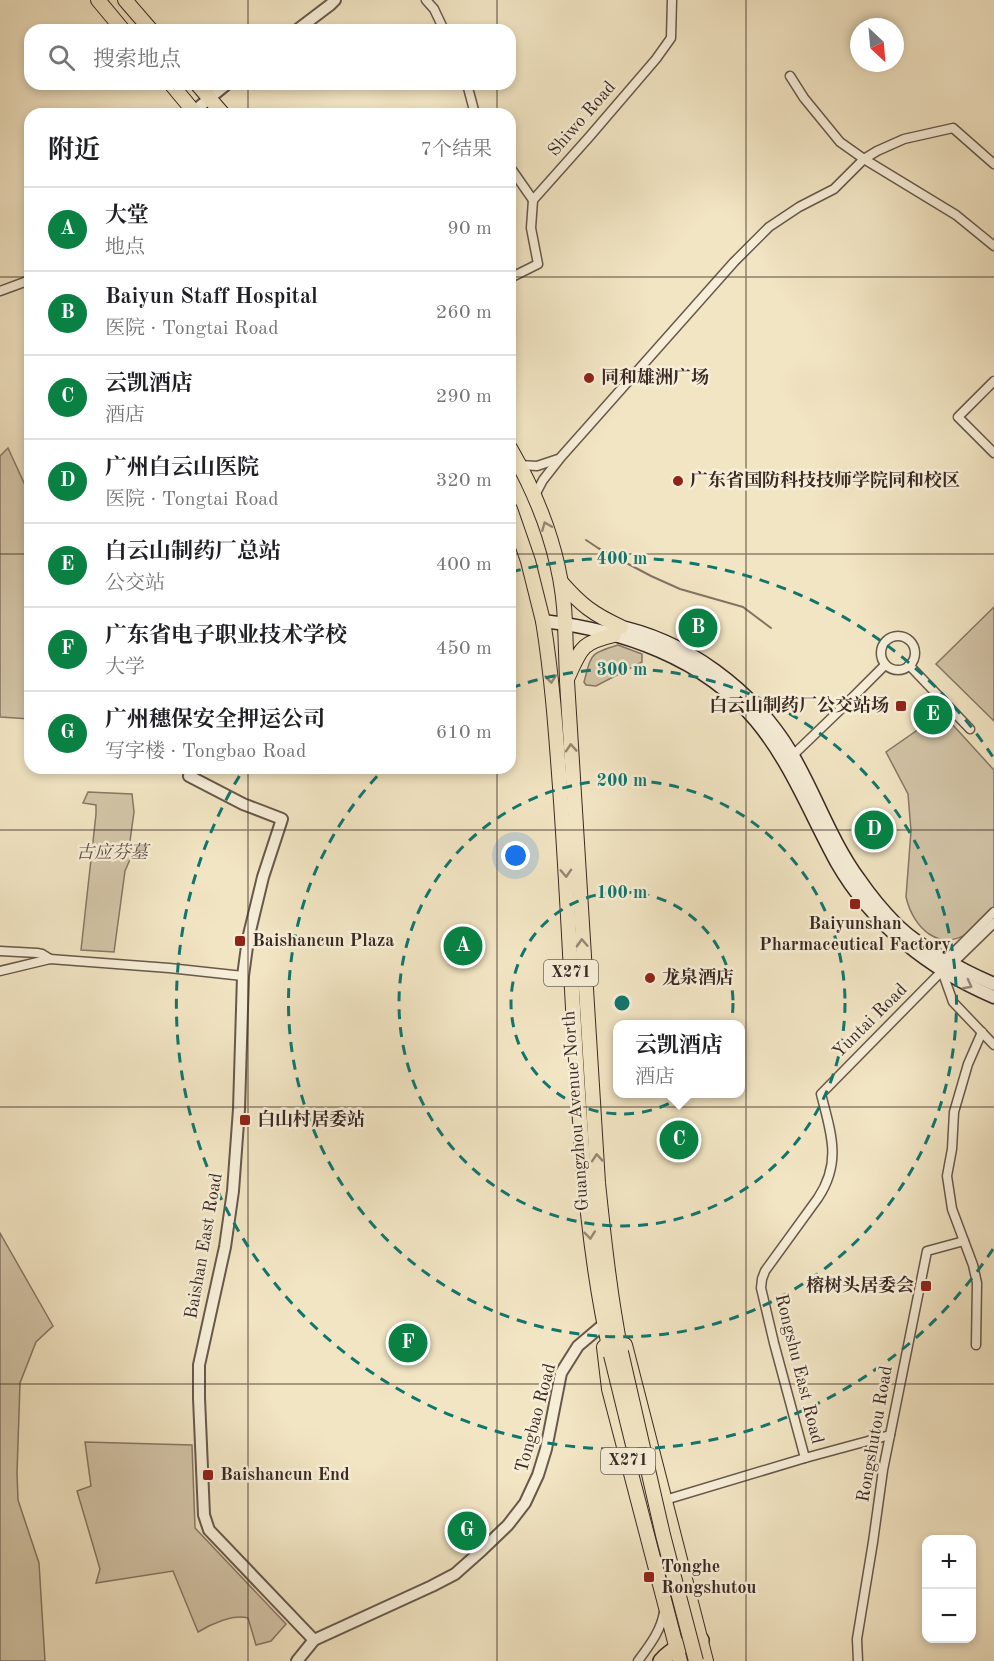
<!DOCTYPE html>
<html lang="zh">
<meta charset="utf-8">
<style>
body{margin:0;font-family:"Old Standard TT","Noto Serif SC",serif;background:#f2f2f2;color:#202124}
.controls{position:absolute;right:18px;bottom:18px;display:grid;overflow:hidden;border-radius:12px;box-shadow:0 3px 9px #0003}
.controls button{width:54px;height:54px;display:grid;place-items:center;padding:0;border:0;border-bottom:2px solid #e0e0e0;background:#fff;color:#202124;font:30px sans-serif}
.compass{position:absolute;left:850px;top:18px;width:54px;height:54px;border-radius:50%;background:#fff;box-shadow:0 3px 9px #0003;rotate:154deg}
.you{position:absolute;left:516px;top:856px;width:21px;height:21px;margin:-15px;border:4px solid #fff;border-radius:50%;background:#1a73e8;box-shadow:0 0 0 9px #1a73e833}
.badge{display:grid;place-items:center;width:39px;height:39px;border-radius:50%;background:#0b8043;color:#fff;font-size:20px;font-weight:700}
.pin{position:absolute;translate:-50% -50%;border:3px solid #fff;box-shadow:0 2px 6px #0006}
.popup{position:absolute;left:613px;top:1020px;width:132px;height:78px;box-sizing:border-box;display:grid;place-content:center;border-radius:12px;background:#fff;filter:drop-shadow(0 2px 4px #0005);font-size:20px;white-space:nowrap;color:#757577}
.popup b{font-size:22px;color:#202124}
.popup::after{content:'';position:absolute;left:50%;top:100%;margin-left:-12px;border:12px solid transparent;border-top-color:#fff}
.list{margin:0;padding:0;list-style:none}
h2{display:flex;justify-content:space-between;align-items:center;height:78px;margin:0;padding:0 24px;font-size:26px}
h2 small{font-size:20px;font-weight:400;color:#757577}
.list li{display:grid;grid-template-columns:39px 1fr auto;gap:18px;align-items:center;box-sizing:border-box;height:84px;padding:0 24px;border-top:2px solid #e0e0e0}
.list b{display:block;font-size:22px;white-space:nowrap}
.list p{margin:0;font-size:20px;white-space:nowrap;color:#757577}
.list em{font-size:20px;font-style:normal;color:#757577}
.icon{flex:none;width:33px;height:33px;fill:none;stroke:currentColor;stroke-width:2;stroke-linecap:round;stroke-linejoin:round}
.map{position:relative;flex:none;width:994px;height:1661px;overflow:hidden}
.search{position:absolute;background:#fff;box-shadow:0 3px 9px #0003;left:24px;top:24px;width:492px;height:66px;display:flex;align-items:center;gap:15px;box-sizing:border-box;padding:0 21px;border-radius:18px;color:#757577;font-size:22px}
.panel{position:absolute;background:#fff;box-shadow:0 3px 9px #0003;left:24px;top:108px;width:492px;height:666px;border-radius:18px}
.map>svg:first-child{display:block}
.green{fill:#d3c5a8;stroke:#867766;stroke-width:1.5}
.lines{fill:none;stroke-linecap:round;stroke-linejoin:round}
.stream{stroke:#827363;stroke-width:2}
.minor-casing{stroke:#67584b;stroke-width:11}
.tertiary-casing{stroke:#67584b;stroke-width:14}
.secondary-casing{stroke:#392923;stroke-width:15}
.primary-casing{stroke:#392923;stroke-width:16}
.trunk-casing{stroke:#392923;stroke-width:16}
.motorway-casing{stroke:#392923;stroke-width:18}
.minor{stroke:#f7eed8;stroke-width:8}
.tertiary{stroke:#f7eed8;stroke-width:10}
.secondary{stroke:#f7eed8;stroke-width:12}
.primary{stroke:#f2e5c3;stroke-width:14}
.trunk{stroke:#f2e5c3;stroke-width:14}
.motorway{stroke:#f2e5c3;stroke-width:15}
.primary-bridge-casing{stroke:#392923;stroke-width:16;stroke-linecap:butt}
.primary-bridge{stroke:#f2e5c3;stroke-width:14}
.oneway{stroke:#968773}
.oneway2{stroke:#988c7e}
.grid{fill:none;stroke:#392923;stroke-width:1.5;stroke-opacity:0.55}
.ring{fill:none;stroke:#0f766e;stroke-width:3;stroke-dasharray:10 8}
.poi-dot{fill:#8f2418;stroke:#f7eed8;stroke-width:2}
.labels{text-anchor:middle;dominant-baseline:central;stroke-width:5;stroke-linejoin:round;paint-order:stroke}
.shield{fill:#f7eed8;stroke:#726459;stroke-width:1.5}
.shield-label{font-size:16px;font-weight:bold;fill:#392923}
.street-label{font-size:18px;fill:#392923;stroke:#f7eed8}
.poi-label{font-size:18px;font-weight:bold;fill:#392923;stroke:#f7eed8;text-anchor:start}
.park-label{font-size:18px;font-style:italic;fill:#605044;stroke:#f7eed8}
.centre{fill:#0f766e;stroke:#f7eed8;stroke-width:3}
.ring-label{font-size:18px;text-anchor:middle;font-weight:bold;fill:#0f766e;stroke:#f7eed8;stroke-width:5;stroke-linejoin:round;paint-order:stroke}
</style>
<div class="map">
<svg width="994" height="1661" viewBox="0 0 994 1661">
<rect width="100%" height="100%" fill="#f2e5c3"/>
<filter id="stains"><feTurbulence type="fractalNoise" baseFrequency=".00333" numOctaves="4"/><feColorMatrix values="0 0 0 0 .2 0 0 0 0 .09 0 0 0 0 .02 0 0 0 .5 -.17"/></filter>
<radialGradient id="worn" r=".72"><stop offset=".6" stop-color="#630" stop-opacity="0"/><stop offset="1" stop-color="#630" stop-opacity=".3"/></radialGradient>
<g class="green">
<path d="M8 448 30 496V719L0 717V456Z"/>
<path d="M994 607V721L936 664Z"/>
<path d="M618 645 642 654V662L596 686 586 685 584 682C592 653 589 654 618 645Z"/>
<path d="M942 713 994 770V908C986 916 979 925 971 931 940 954 913 928 906 897L911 831 908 794 886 752Z"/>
<path d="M88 792 132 794 134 812 130 841 132 855 125 871 114 952 81 950 96 814V805L83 803Z"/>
<path d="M0 1233 53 1326 36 1342 20 1383 17 1473 18 1500 39 1563 45 1661H0Z"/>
<path d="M85 1442 192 1445 195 1528 286 1624 271 1641 256 1645 248 1618C233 1614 211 1624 198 1632L173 1571 96 1583 100 1569 77 1491 91 1486Z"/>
</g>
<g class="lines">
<path class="stream" d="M586 540 598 548 651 576 680 589 743 607 771 628"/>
<defs>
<g id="minor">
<path d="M426 0 434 9 444 30"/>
<path d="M790 76 804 98 840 142 864 159 956 215 994 246"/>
<path d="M467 84 475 114"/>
<path d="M510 167 533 200"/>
<path d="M510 278 538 264 531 228 533 200 590 136 656 59 671 38 672 0"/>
<path d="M0 291 30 280"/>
<path d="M994 381 958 417 994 453"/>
<path d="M519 465 537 466 558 459"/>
<path d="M534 497 543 480 561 457 734 262 769 227 799 207 834 189 864 159 877 151 904 139 953 128 994 164"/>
<circle cx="898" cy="653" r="17"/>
<path d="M909 665 970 729"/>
<path d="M790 758 842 708 885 665"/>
<path d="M0 951 37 953 42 954 50 959"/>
<path d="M945 965 947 959 994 912"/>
<path d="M0 971 50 959 169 968 243 976"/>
<path d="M942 971 953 1002 994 1045"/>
<path d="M976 1345 977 1283 973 1265 952 1209 947 1176 952 1149 954 1112 968 1064 982 1032"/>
<path d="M805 1458 774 1343 761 1288 762 1279 765 1271 818 1198C842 1162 831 1133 821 1094L942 971 953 963 994 923"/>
<path d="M665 1500 805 1458 890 1435"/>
<path d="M638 1661C649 1646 661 1631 664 1612"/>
<path d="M858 1661 857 1639 873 1542 883 1470 927 1251 964 1241"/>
</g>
<g id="tertiary">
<path d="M297 30 330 5 335 0"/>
<path d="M194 111 227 84"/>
<path d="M192 768 189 776 243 804 282 819 263 877 248 939 243 976 239 1109 233 1191 225 1247 199 1365V1398L204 1515 209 1530 314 1640"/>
<path d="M297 1661 314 1640 432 1586 455 1574 482 1550 508 1525 525 1503 538 1475 546 1449 561 1373 578 1346 604 1324"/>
</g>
<g id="secondary">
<path d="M543 621C621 630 704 658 756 721 791 763 811 816 837 863 872 924 930 970 994 997"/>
<path d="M612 625C686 639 754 690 792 754 816 795 831 841 859 879 870 895 883 911 897 925 921 948 963 971 994 984"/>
</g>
<g id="primary">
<path d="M543 621C552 676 556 732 560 787 567 884 571 980 577 1077 583 1170 590 1264 611 1355"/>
<path d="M565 623 567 681 598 1183C604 1240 610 1296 621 1352"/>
<path d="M567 679C581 649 580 643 614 635"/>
<path d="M625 1345 706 1661"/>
<path d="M604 1347 609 1389 616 1416 680 1661"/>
</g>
<g id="trunk">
<path d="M98 0 123 30"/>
<path d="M125 0 151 30"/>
<path d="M171 84 196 114"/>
<path d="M197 84 223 114"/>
<path d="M510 448C541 502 563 561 565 623"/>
<path d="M510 509 528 561 543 621"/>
<path d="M561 582C581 605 593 614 621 627"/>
</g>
<path id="motorway" d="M661 1661C674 1647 684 1645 701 1640"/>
</defs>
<use href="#minor" class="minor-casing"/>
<use href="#tertiary" class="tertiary-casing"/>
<use href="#secondary" class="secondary-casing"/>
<use href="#primary" class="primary-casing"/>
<use href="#trunk" class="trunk-casing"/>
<use href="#motorway" class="motorway-casing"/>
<use href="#minor" class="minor"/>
<use href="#tertiary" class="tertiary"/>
<use href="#secondary" class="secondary"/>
<use href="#primary" class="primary"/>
<use href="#trunk" class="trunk"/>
<use href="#motorway" class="motorway"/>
<defs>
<g id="primary-bridge">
<path d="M621 1352 663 1535 696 1661"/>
<path d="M611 1355 634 1449"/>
</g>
</defs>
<use href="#primary-bridge" class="primary-bridge-casing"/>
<use href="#primary-bridge" class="primary-bridge"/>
</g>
<defs><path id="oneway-chevron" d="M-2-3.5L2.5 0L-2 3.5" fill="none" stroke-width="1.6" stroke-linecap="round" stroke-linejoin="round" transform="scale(1.5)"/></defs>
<g class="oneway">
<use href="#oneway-chevron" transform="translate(546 526) rotate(-112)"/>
<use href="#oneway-chevron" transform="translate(551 679) rotate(84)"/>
<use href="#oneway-chevron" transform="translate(571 748) rotate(-94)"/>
<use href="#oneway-chevron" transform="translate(566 873) rotate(87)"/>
<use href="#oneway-chevron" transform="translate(582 943) rotate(-93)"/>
<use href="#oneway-chevron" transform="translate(597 1158) rotate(-94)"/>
<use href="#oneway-chevron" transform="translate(590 1235) rotate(84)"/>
</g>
<use class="oneway2" href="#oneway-chevron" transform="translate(968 985) rotate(28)"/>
<path class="grid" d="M248 0V30M497 0V30M746 0V1661M248 84V114M497 84V114M0 277H30M510 277H994M0 554H30M510 554H994M248 768V1661M497 768V1661M0 830H994M0 1107H994M0 1384H994"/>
<g class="ring">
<circle cx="622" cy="1003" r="111"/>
<circle cx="622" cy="1003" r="223"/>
<path d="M511 688A334 334 0 1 1 384 769"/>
<path d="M993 1249A445 445 0 0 1 243 770M511 572A445 445 0 0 1 993 757"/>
</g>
<g class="poi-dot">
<circle cx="589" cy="378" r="6"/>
<circle cx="678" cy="481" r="6"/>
<rect x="895" y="700" width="12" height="12" rx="3"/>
<rect x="849" y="898" width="12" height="12" rx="3"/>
<rect x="234" y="935" width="12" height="12" rx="3"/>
<circle cx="650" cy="978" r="6"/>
<rect x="239" y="1114" width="12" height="12" rx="3"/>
<rect x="920" y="1280" width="12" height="12" rx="3"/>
<rect x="202" y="1469" width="12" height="12" rx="3"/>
<rect x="643" y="1571" width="12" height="12" rx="3"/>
</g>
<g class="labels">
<g class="shield">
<rect x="544" y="960" width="54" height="26" rx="4.5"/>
<rect x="601" y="1448" width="54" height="26" rx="4.5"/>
</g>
<g class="shield-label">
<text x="571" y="973">X271</text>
<text x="628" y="1461">X271</text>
</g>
<g class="street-label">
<text transform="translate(582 119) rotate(-49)">Shiwo Road</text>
<text transform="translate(870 1021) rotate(-45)">Yuntai Road</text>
<text transform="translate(576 1111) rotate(-94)">Guangzhou Avenue North</text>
<text transform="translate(204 1246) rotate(-80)">Baishan East Road</text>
<text transform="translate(799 1369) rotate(76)">Rongshu East Road</text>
<text transform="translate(536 1418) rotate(-75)">Tongbao Road</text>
<text transform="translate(875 1434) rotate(-80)">Rongshutou Road</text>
</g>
<g class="poi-label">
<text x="601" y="378">同和雄洲广场</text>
<text x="690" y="481">广东省国防科技技师学院同和校区</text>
<text x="889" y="706" text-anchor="end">白云山制药厂公交站场</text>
<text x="855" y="924" text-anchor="middle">Baiyunshan<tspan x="855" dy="21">Pharmaceutical Factory</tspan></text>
<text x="252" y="941">Baishancun Plaza</text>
<text x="662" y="978">龙泉酒店</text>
<text x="257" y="1120">白山村居委站</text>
<text x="914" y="1286" text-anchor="end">榕树头居委会</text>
<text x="220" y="1475">Baishancun End</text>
<text x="661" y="1567">Tonghe<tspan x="661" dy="21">Rongshutou</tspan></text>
</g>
<g class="park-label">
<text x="112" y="853">古应芬墓</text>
</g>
</g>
<circle cx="622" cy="1003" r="9" class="centre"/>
<g class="ring-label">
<text x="622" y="564">400 m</text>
<text x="622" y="675">300 m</text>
<text x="622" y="786">200 m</text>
<text x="622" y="898">100 m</text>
</g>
<rect width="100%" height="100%" filter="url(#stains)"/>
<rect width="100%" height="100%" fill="url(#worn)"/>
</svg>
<div class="controls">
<button>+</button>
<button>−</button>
</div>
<svg class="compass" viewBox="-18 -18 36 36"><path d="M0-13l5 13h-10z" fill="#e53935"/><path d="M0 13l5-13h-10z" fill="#757577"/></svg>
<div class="you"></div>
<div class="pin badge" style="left:463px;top:946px">A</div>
<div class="pin badge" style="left:698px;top:628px">B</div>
<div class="pin badge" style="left:679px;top:1140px">C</div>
<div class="popup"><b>云凯酒店</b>酒店</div>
<div class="pin badge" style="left:874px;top:830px">D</div>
<div class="pin badge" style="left:933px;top:715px">E</div>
<div class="pin badge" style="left:408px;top:1343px">F</div>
<div class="pin badge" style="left:467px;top:1531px">G</div>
<div class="search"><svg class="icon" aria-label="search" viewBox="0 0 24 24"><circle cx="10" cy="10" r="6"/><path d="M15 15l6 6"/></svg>搜索地点</div>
<section class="panel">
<h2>附近<small>7个结果</small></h2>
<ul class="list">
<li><span class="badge">A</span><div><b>大堂</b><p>地点</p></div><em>90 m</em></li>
<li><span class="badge">B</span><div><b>Baiyun Staff Hospital</b><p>医院 · Tongtai Road</p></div><em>260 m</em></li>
<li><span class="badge">C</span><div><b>云凯酒店</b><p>酒店</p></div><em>290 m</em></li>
<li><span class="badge">D</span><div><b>广州白云山医院</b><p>医院 · Tongtai Road</p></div><em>320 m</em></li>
<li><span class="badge">E</span><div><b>白云山制药厂总站</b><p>公交站</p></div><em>400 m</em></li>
<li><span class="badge">F</span><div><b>广东省电子职业技术学校</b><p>大学</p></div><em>450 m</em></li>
<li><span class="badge">G</span><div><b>广州穗保安全押运公司</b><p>写字楼 · Tongbao Road</p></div><em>610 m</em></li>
</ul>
</section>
</div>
